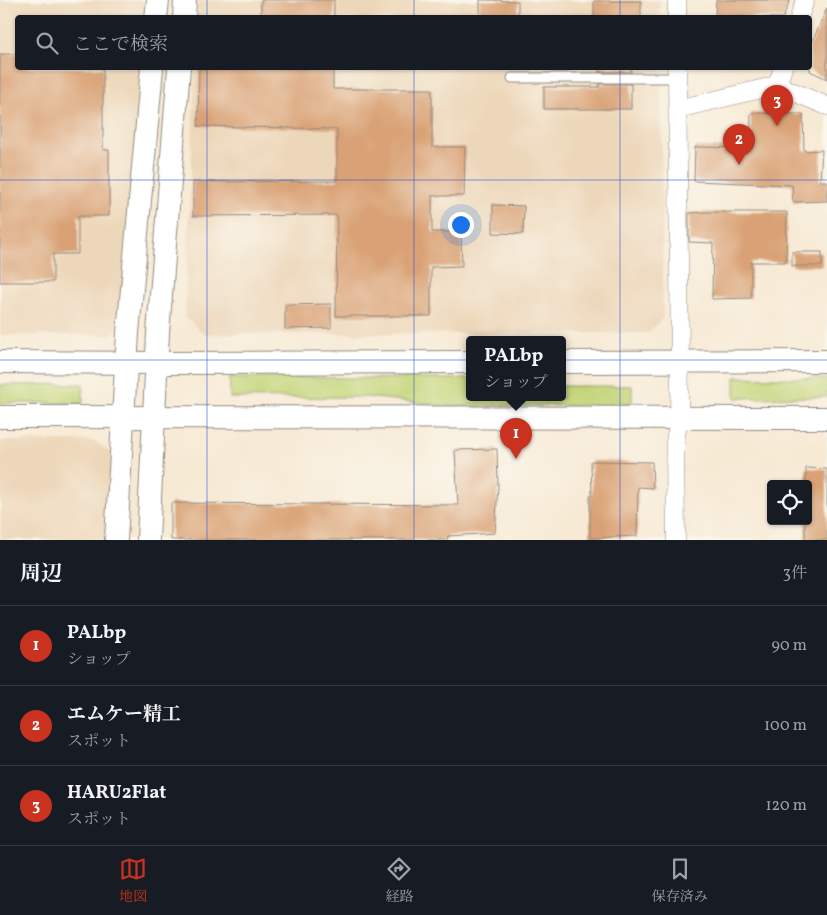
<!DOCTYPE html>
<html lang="ja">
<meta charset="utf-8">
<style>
body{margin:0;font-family:Vollkorn,"Noto Serif JP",serif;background:#20242c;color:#f1f3f6}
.controls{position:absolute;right:15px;bottom:15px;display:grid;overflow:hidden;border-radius:5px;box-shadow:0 1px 4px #0004}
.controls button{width:45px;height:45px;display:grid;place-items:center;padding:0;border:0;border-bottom:1px solid #363941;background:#171b24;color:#f1f3f6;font:25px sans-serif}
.you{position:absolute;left:460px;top:224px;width:18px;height:18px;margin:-12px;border:4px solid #fff;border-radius:50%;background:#1a73e8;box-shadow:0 0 0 8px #1a73e833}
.badge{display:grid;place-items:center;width:32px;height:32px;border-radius:50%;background:#c8321e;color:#fff;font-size:16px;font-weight:700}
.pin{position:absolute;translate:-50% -41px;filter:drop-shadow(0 1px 2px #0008)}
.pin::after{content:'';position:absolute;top:26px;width:18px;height:15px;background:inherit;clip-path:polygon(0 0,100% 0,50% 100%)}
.popup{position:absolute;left:466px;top:336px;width:100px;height:65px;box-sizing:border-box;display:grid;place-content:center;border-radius:5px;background:#171b24;filter:drop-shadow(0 1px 4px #0005);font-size:16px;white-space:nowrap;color:#9ea1a6}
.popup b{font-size:19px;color:#f1f3f6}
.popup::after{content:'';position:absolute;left:50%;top:100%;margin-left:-10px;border:10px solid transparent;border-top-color:#171b24}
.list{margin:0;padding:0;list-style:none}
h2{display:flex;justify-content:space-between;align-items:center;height:65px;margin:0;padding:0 20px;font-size:21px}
h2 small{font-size:16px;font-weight:400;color:#9ea1a6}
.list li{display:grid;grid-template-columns:32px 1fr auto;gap:15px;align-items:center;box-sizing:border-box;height:80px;padding:0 20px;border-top:1px solid #363941}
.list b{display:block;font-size:19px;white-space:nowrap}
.list p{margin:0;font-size:16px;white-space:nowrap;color:#9ea1a6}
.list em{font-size:16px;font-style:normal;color:#9ea1a6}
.icon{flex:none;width:28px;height:28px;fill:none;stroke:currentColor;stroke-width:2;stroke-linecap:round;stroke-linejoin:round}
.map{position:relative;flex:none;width:827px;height:540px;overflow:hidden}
.search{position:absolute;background:#171b24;box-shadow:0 1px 4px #0004;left:15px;right:15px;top:15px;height:55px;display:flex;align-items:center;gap:12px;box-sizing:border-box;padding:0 18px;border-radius:5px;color:#9ea1a6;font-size:19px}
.sheet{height:305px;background:#171b24}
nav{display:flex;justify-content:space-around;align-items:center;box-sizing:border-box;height:70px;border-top:1px solid #363941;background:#171b24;font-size:14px;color:#9ea1a6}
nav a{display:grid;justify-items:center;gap:2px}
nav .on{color:#c8321e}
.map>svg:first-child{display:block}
.built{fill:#edd7ba}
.green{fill:#c2d477;stroke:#768051}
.building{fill:#d9a174}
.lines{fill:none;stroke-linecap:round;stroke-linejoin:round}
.service-casing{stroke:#918a80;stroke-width:11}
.minor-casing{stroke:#918a80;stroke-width:19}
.tertiary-casing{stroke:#918a80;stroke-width:24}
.service{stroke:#fff;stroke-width:9}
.minor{stroke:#fff;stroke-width:18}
.tertiary{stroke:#fff;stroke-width:22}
.grid{fill:none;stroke:#1d4ed8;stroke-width:1;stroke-opacity:0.55}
</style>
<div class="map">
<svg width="827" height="540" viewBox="0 0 827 540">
<rect width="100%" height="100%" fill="#fbf7ec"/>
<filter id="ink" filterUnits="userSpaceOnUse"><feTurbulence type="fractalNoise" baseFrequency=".02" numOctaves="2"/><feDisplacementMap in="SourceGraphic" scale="10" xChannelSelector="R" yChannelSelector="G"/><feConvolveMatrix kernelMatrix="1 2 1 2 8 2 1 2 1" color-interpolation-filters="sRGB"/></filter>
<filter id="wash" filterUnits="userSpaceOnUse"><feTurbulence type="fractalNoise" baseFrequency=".0096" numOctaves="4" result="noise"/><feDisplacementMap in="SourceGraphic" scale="20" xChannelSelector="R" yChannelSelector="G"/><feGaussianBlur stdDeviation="1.12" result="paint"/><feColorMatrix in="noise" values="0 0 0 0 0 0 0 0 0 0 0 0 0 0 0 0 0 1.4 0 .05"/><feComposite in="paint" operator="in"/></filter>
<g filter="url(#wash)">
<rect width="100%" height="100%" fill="#f7ead5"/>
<g class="built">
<path d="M0 0H144L143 17 18 18V68H141L127 316 112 335H0Z"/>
<path d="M198 0H660V18H197Z"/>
<path d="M195 68H661L663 317 649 333 204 334 185 317Z"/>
<path d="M0 441H94L118 457 113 540H0Z"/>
</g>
<g class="green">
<path d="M230 377 465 379H470V398H562V386H632V405L448 406 367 397 230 398Z"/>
<path d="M735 377 827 379V397L735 398Z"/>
<path d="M83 384V403H0V385Z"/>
</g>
<g id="blocks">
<g class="building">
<rect x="261" y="0" width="73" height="18"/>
<path d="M480 0 518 1V18H480Z"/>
<path d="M716 0H790L783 18 715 16Z"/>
<rect x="594" y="1" width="47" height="17"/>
<path d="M827 8V79L810 71V47Z"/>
<path d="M0 54H18V68H103V150H109V216H78V254H53V282H0Z"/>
<path d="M199 68H333V89H432V147H465L464 196H432V232H461L462 266 431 267V316H336L337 215 193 216V182L337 181V129L198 126Z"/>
<rect x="599" y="68" width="32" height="4"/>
<path d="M599 84H631V109H544V87H599Z"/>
<path d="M751 113 803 114 804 151 822 150 820 181H827V201L793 202 792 185 694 181 695 147 750 148Z"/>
<path d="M493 205 524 206 523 234 493 233Z"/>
<path d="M707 212H787L786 262H751V298L712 299 713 243 689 242V213Z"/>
<rect x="792" y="252" width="30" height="14"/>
<path d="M331 304V328L285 329V305Z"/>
<path d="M497 449 498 486 495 533 448 536 447 540H171V503L458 505 455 450Z"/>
<path d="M591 461 652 462 653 488 638 487 637 536 590 538V496H592Z"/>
<path d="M806 468 827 469V540H805V521H808V484H806Z"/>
</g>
</g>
</g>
<g filter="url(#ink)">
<use href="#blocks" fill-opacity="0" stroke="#918a80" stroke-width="1"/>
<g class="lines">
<defs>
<path id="service" d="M512 78H678"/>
<g id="minor">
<path d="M677 0V18"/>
<path d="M799 18 805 0"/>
<path d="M777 85 783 68"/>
<path d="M678 109 777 85 827 106"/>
<path d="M676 540 675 442 679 417 680 361 677 68"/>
</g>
<g id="tertiary">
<path d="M156 18 158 0"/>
<path d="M184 18 185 0"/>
<path d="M0 362 156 363 470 362"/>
<path d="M562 362 827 361"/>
<path d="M0 417 827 418"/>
<path d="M116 540 128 333 152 68"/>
<path d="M148 540 158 333 179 68"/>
</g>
</defs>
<use href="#service" class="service-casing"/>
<use href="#minor" class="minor-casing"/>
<use href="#tertiary" class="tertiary-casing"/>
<use href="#service" class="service"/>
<use href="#minor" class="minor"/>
<use href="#tertiary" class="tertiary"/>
</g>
</g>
<path class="grid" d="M207 0V18M414 0V18M620 0V18M207 68V540M414 68V540M620 68V540M0 180H827M0 360H827"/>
</svg>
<div class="controls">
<button><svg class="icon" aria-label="locate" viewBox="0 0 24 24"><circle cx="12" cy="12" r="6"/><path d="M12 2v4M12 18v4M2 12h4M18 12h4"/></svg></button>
</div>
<div class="you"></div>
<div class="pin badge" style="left:516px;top:459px">1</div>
<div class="popup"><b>PALbp</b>ショップ</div>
<div class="pin badge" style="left:739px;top:165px">2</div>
<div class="pin badge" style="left:777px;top:126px">3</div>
<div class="search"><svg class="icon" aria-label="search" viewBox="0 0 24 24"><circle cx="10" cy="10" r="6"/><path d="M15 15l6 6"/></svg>ここで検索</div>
</div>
<section class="sheet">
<h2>周辺<small>3件</small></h2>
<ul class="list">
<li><span class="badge">1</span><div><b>PALbp</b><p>ショップ</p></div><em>90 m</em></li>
<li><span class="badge">2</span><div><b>エムケー精工</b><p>スポット</p></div><em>100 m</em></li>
<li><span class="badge">3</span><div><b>HARU2Flat</b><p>スポット</p></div><em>120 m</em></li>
</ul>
</section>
<nav>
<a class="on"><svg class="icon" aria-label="map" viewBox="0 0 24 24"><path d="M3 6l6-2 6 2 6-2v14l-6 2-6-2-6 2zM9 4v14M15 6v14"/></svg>地図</a>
<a><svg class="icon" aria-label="directions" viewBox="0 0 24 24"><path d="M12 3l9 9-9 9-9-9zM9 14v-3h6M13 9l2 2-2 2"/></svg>経路</a>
<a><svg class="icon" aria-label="saved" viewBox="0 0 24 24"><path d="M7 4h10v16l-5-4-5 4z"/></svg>保存済み</a>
</nav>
